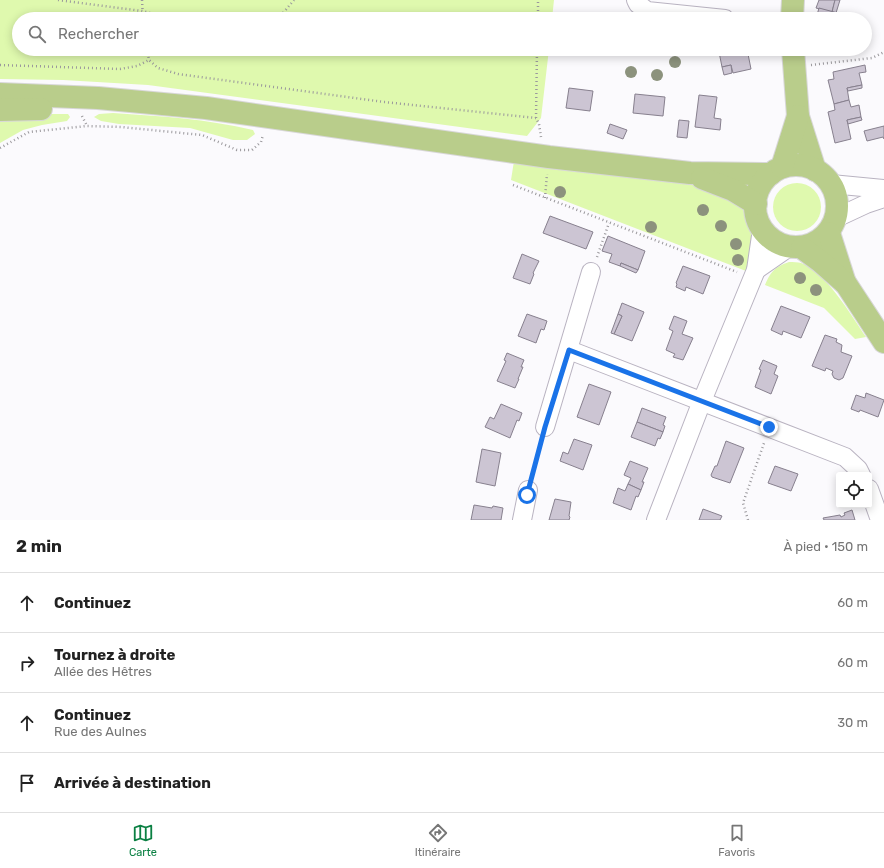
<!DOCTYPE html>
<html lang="fr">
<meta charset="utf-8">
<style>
body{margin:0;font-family:Rubik,sans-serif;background:#f2f2f2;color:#222}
.controls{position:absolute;right:12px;bottom:12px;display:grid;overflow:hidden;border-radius:4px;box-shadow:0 2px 10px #0003}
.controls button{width:36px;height:36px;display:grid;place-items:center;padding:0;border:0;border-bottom:1px solid #e0e0e0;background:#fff;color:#222;font:20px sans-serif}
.stop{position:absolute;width:12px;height:12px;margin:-9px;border:3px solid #1a73e8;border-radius:50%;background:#fff}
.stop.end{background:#1a73e8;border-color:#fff;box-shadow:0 1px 4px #0008}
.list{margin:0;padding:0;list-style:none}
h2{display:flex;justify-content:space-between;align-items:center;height:52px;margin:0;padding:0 16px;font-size:17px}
h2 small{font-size:13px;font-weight:400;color:#767676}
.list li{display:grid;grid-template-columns:26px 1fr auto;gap:12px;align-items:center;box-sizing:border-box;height:60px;padding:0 16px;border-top:1px solid #e0e0e0}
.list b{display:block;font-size:15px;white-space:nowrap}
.list p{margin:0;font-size:13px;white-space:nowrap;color:#767676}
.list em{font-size:13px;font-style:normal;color:#767676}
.icon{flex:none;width:22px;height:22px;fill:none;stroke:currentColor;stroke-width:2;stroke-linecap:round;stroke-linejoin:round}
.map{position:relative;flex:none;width:884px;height:520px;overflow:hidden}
.search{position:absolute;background:#fff;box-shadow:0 2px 10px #0003;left:12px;right:12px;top:12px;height:44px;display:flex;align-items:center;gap:10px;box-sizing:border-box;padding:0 14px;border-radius:22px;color:#767676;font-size:15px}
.sheet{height:292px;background:#fff}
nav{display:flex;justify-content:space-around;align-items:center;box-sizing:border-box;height:56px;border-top:1px solid #e0e0e0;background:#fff;font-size:11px;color:#767676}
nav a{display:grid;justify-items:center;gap:2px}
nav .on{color:#0b8043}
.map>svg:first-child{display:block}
.green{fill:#dff9ae}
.building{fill:#ccc5d3;stroke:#87808e}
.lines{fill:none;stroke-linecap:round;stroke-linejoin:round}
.minor-casing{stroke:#b9b3c1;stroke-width:20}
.major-casing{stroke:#d8d7d8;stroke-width:24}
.path{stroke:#9a989c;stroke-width:2.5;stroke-dasharray:1 3;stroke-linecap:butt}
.minor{stroke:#fff;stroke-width:18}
.major{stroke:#b9cd8b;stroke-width:22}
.tree{fill:#8c927d}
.route{stroke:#1a73e8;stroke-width:5}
</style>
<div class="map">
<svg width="884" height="520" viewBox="0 0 884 520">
<rect width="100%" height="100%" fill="#fbfafd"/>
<g class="green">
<path d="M0 0H554L552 19H19V49H549L541 118 527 136 148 85 63 80 0 79Z"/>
<path d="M113 113C160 116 207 119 253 130L255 134 247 140H233L190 128 119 124 101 121 94 117 99 114Z"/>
<path d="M0 114H68L70 117 67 121 42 125 23 130 0 143Z"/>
<path d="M514 161 691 184 713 189 745 207C746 219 753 230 753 241 754 251 749 262 746 271L511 180Z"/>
<circle cx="797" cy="207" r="24"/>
<path d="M789 262C793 262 798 262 801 263 826 272 851 315 866 337L855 339 824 308 765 285C771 271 775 267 789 262Z"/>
</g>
<g class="building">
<path d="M819 0H835L832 12 816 8Z"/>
<path d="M835 0H840L836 13 832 12Z"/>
<path d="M819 8 834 12 861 19H833L817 15Z"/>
<path d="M569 49H595L594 55 568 53Z"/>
<path d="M731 49H747L751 69 733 73 731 65 722 67 719 52Z"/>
<path d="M731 65 732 73 724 75 722 67Z"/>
<path d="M865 65 866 72 859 73 862 85 847 88 849 100 834 104 828 80 834 79 833 72Z"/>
<path d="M862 85V88L848 91 847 88Z"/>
<path d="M569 88 593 91 590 111 566 108Z"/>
<path d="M635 94 665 97 663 116 633 113Z"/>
<path d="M699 95 717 97 714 118 721 119 720 130 695 127Z"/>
<path d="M849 100 851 107 859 105 861 117 847 120 851 139 835 143 828 112 835 110 834 104Z"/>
<path d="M861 117 862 120 848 124 847 120Z"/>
<path d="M679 120 689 121 687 138 677 137Z"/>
<path d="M610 124 627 130 623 139 607 133Z"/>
<path d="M884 126V139L883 137 867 141 864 131Z"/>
<path d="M550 216 593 232 586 249 543 233Z"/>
<path d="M608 236 645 251 638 270 621 263 620 266 609 262 612 254 602 251Z"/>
<path d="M522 254 539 261 533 273 534 274 530 284 513 278Z"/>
<path d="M621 263 638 270 636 273 620 266Z"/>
<path d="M683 266 710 276 703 294 686 287 685 291 676 287 677 284 676 283Z"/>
<path d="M622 303 644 312 632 341 614 334 622 316 618 314Z"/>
<path d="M781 306 810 317 801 338 783 331 782 335 771 330Z"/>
<path d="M527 314 547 321 544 330 541 329 536 343 518 336Z"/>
<path d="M618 314 622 316 614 334 611 333Z"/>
<path d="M674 316 687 321 682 334 693 338 683 360 673 357 675 354 666 350 673 331 669 329Z"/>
<path d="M825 335 837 339 836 342 842 345 841 352 852 356 843 378 839 380 834 378 832 374 833 371 826 368 825 371 812 366Z"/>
<path d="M507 353 524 360 521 367H523L518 379H519L515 388 497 381 506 361 504 360Z"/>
<path d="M763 360 777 366 774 374 778 376 771 394 755 387 761 370 759 369Z"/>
<path d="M589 384 611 392 599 425 577 417Z"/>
<path d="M866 393 884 400 878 417 860 410 859 412 851 409 856 395 865 398Z"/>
<path d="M501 404 522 413 519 421 517 420 510 438 485 427 490 417 494 419Z"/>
<path d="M642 408 666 417 663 425 665 426 663 432 637 422Z"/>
<path d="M637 422 663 432 660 439 658 438 655 446 631 437Z"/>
<path d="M574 439 592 445 583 470 560 461 563 452 568 454Z"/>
<path d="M726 441 744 448 730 483 712 477 711 475 715 466H717Z"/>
<path d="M482 449 501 453 495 486 476 482Z"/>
<path d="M630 461 648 468 642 482H644L641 490 628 484 631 478 624 475Z"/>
<path d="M775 466 798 474 791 491 768 483Z"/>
<path d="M628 484 641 490 638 497 636 496 631 510 613 503 618 488 625 491Z"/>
<path d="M555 499 571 502 569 516 570 517 569 520H549Z"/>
<path d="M474 505 492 508 493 506 503 508 501 520H471Z"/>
<path d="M703 509 722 516 720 520H699Z"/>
<path d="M852 510 855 520H824L823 518 840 515 841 517 845 515 844 513Z"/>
</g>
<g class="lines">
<defs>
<g id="minor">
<path d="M636 0 638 4 647 11 725 19"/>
<path d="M831 184 884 189"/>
<path d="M836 218 866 204 884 198"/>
<path d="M756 270 789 247"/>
<path d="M569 350 845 457 858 469 861 475"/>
<path d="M545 427 591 272"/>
<path d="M869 489 880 520"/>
<path d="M522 520 528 490"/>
<path d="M656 520 702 401 756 270 762 229"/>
</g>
<g id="major">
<path d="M792 19 793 0"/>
<path d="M793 49 798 116 815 170"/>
<path d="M0 94 98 98 206 108 549 157 690 173 771 174"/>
<path d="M0 110 41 109"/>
<circle cx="796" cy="206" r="41"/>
<path d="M782 167 798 116"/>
<path d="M702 178 733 190 756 204"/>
<path d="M829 233 845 283"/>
<path d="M802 248 821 262 846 284 884 342"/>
</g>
</defs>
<use href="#minor" class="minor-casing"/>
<use href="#major" class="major-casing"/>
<g class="path">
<path d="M58 0 142 11 173 19"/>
<path d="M142 0 143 19"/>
<path d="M278 19 294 0"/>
<path d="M538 19V0"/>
<path d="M147 49 149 60 158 68 178 74 384 102 536 118"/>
<path d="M537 49 536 118 539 124 541 137"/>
<path d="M0 65 120 69 137 66 149 60"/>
<path d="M811 65 872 58 884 52"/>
<path d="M82 116 87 126"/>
<path d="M0 148 29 132 87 126 121 127 202 135 237 150H252L261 142 263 135"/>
<path d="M513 185 737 272"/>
<path d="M545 198 547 174"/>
<path d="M597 257 609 223"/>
<path d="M532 475 541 441"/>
<path d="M748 520 743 503 764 443"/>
</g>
<use href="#minor" class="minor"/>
<use href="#major" class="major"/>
</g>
<g class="tree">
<circle cx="675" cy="62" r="6"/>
<circle cx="631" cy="72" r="6"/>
<circle cx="657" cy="75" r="6"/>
<circle cx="560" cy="192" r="6"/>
<circle cx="703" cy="210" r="6"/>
<circle cx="721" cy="226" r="6"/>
<circle cx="651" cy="227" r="6"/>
<circle cx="736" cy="244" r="6"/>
<circle cx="738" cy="260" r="6"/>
<circle cx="800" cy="278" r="6"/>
<circle cx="816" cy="290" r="6"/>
</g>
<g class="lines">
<path class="route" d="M527 495 545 427 569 350 769 427"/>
</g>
</svg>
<div class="controls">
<button><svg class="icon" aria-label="locate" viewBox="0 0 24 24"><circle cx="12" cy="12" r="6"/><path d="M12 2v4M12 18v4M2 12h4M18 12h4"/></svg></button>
</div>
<div class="stop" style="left:527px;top:495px"></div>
<div class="stop end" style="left:769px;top:427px"></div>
<div class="search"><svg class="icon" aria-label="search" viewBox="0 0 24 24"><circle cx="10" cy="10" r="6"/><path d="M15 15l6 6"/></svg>Rechercher</div>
</div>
<section class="sheet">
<h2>2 min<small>À pied · 150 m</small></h2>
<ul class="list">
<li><svg class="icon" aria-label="ahead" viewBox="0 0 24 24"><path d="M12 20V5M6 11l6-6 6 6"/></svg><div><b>Continuez</b></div><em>60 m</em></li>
<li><svg class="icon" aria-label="right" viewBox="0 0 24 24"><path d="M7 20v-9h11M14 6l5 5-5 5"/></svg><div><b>Tournez à droite</b><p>Allée des Hêtres</p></div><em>60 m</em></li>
<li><svg class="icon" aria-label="ahead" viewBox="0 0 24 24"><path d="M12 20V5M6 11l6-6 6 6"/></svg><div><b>Continuez</b><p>Rue des Aulnes</p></div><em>30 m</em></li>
<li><svg class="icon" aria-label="arrive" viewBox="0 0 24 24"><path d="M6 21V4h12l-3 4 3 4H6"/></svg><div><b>Arrivée à destination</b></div></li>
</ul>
</section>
<nav>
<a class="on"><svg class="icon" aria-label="map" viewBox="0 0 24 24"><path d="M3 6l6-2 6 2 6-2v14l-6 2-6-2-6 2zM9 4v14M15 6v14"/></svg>Carte</a>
<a><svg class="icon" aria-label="directions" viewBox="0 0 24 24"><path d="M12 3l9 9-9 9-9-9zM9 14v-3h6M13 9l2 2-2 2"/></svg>Itinéraire</a>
<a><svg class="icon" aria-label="saved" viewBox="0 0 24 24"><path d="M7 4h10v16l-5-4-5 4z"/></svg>Favoris</a>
</nav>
